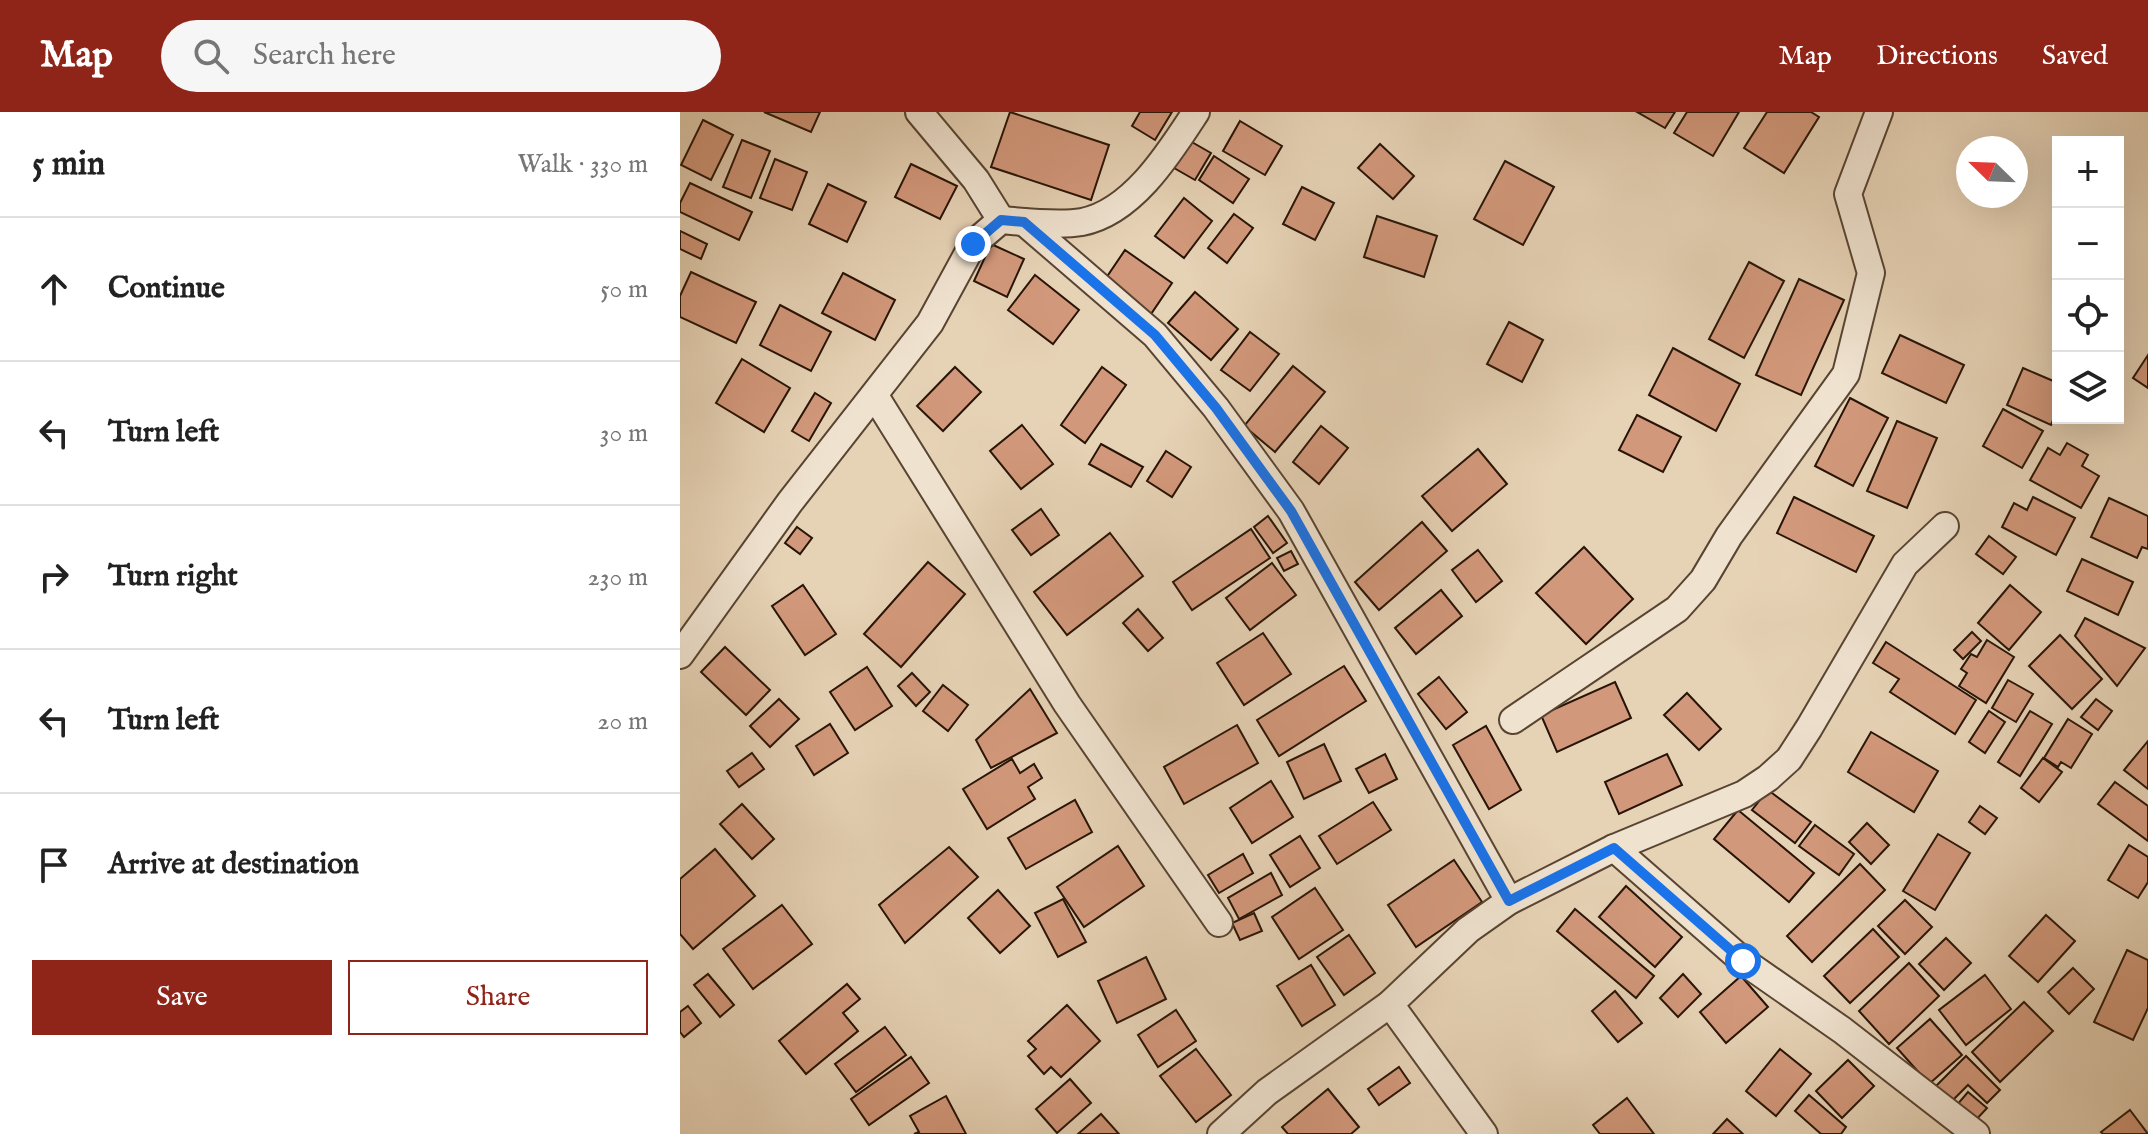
<!DOCTYPE html>
<meta charset="utf-8">
<style>
body{margin:0;font-family:"IM FELL English",serif;background:#f6f6f6;color:#222}
.controls{position:absolute;right:24px;top:24px;display:grid;overflow:hidden;border-radius:0px;box-shadow:0 8px 32px #0002}
.controls button{width:72px;height:72px;display:grid;place-items:center;padding:0;border:0;border-bottom:2px solid #e0e0e0;background:#fff;color:#222;font:40px sans-serif}
.compass{position:absolute;left:1276px;top:24px;width:72px;height:72px;border-radius:50%;background:#fff;box-shadow:0 8px 32px #0002;rotate:293deg}
.stop{position:absolute;width:24px;height:24px;margin:-18px;border:6px solid #1a73e8;border-radius:50%;background:#fff}
.stop.end{background:#1a73e8;border-color:#fff;box-shadow:0 2px 8px #0008}
.list{margin:0;padding:0;list-style:none}
h2{display:flex;justify-content:space-between;align-items:center;height:104px;margin:0;padding:0 32px;font-size:34px}
h2 small{font-size:26px;font-weight:400;color:#767676}
.list li{display:grid;grid-template-columns:52px 1fr auto;gap:24px;align-items:center;box-sizing:border-box;height:144px;padding:0 32px;border-top:2px solid #e0e0e0}
.list b{display:block;font-size:30px;white-space:nowrap}
.list em{font-size:26px;font-style:normal;color:#767676}
.actions{display:flex;gap:16px;padding:24px 32px}
.actions a{flex:1;padding:18px 0;border:2px solid #8f2418;border-radius:0px;text-align:center;font-size:28px;color:#8f2418}
.actions .main{background:#8f2418;color:#fff}
.icon{flex:none;width:44px;height:44px;fill:none;stroke:currentColor;stroke-width:2;stroke-linecap:round;stroke-linejoin:round}
.map{position:relative;flex:none;width:1468px;height:1022px;overflow:hidden}
header{display:flex;align-items:center;gap:48px;box-sizing:border-box;height:112px;padding:0 40px;background:#8f2418;color:#fff}
header strong{font-size:38px}
nav{display:flex;gap:44px;margin-inline-start:auto;font-size:28px}
.search{width:560px;height:72px;background:#f6f6f6;display:flex;align-items:center;gap:20px;box-sizing:border-box;padding:0 28px;border-radius:44px;color:#767676;font-size:30px}
main{display:flex}
aside{flex:1;background:#fff}
.map>svg:first-child{display:block}
.building{fill:#d2987b;stroke:#281407;stroke-width:2}
.lines{fill:none;stroke-linecap:round;stroke-linejoin:round}
.minor-casing{stroke:#584432;stroke-width:30}
.minor{stroke:#efe2cf;stroke-width:26}
.route{stroke:#1a73e8;stroke-width:10}
</style>
<header>
<strong>Map</strong>
<div class="search"><svg class="icon" aria-label="search" viewBox="0 0 24 24"><circle cx="10" cy="10" r="6"/><path d="M15 15l6 6"/></svg>Search here</div>
<nav><a>Map</a><a>Directions</a><a>Saved</a></nav>
</header>
<main>
<aside>
<h2>5 min<small>Walk · 330 m</small></h2>
<ul class="list">
<li><svg class="icon" aria-label="ahead" viewBox="0 0 24 24"><path d="M12 20V5M6 11l6-6 6 6"/></svg><div><b>Continue</b></div><em>50 m</em></li>
<li><svg class="icon" aria-label="left" viewBox="0 0 24 24"><path d="M17 20v-9H6M10 6l-5 5 5 5"/></svg><div><b>Turn left</b></div><em>30 m</em></li>
<li><svg class="icon" aria-label="right" viewBox="0 0 24 24"><path d="M7 20v-9h11M14 6l5 5-5 5"/></svg><div><b>Turn right</b></div><em>230 m</em></li>
<li><svg class="icon" aria-label="left" viewBox="0 0 24 24"><path d="M17 20v-9H6M10 6l-5 5 5 5"/></svg><div><b>Turn left</b></div><em>20 m</em></li>
<li><svg class="icon" aria-label="arrive" viewBox="0 0 24 24"><path d="M6 21V4h12l-3 4 3 4H6"/></svg><div><b>Arrive at destination</b></div></li>
</ul>
<div class="actions"><a class="main">Save</a><a>Share</a></div>
</aside>
<div class="map">
<svg width="1468" height="1022" viewBox="0 0 1468 1022">
<rect width="100%" height="100%" fill="#e6d2b5"/>
<filter id="stains"><feTurbulence type="fractalNoise" baseFrequency=".0025" numOctaves="4"/><feColorMatrix values="0 0 0 0 .2 0 0 0 0 .09 0 0 0 0 .02 0 0 0 .5 -.17"/></filter>
<radialGradient id="worn" r=".72"><stop offset=".6" stop-color="#630" stop-opacity="0"/><stop offset="1" stop-color="#630" stop-opacity=".3"/></radialGradient>
<g class="building">
<path d="M84 0H140L131 20Z"/>
<path d="M330 0 429 33 411 88 311 55Z"/>
<path d="M460 0H492L475 28 452 14Z"/>
<path d="M957 0H995L985 16Z"/>
<path d="M1007 0H1059L1033 44 994 21Z"/>
<path d="M1087 0H1131L1139 5 1104 61 1064 36Z"/>
<path d="M23 8 53 23 31 68 1 53Z"/>
<path d="M560 9 602 34 585 63 543 39Z"/>
<path d="M62 28 90 39 71 86 43 75Z"/>
<path d="M510 29 531 41 515 68 494 56Z"/>
<path d="M700 32 734 64 713 87 678 56Z"/>
<path d="M534 44 569 67 553 91 519 68Z"/>
<path d="M95 47 127 60 112 98 80 86Z"/>
<path d="M825 49 874 75 843 133 794 107Z"/>
<path d="M231 52 277 74 260 107 215 85Z"/>
<path d="M10 71 72 100 59 128 0 100V91Z"/>
<path d="M148 72 186 90 167 130 129 112Z"/>
<path d="M622 75 654 91 635 128 603 112Z"/>
<path d="M504 86 532 109 504 146 475 124Z"/>
<path d="M554 102 573 116 547 151 528 136Z"/>
<path d="M697 104 757 124 744 165 684 145Z"/>
<path d="M0 119 27 132 21 147 0 137Z"/>
<path d="M311 132 344 147 327 185 294 169Z"/>
<path d="M445 138 492 171 471 202 424 169Z"/>
<path d="M1069 150 1104 169 1064 246 1029 227Z"/>
<path d="M11 160 76 190 56 231 0 205V184Z"/>
<path d="M163 161 215 188 195 228 142 201Z"/>
<path d="M355 163 399 198 373 232 328 198Z"/>
<path d="M1119 167 1164 188 1121 283 1076 263Z"/>
<path d="M515 180 558 217 531 248 488 211Z"/>
<path d="M100 193 151 220 131 259 80 233Z"/>
<path d="M829 210 863 228 842 270 807 252Z"/>
<path d="M570 220 599 242 570 279 541 258Z"/>
<path d="M1220 223 1284 253 1266 291 1202 261Z"/>
<path d="M993 236 1060 272 1036 319 969 283Z"/>
<path d="M1468 243V276L1453 266Z"/>
<path d="M62 247 110 276 84 320 36 291Z"/>
<path d="M613 254 645 280 595 340 564 314Z"/>
<path d="M275 255 301 280 263 319 237 294Z"/>
<path d="M422 255 446 273 405 331 381 313Z"/>
<path d="M1343 256 1378 271V296L1371 313 1327 293Z"/>
<path d="M135 281 151 291 129 329 112 319Z"/>
<path d="M1170 286 1208 306 1173 374 1135 354Z"/>
<path d="M1323 297 1363 319 1342 356 1303 334Z"/>
<path d="M957 303 1001 325 983 360 939 338Z"/>
<path d="M1217 309 1257 326 1227 396 1187 379Z"/>
<path d="M342 313 373 352 341 377 310 339Z"/>
<path d="M641 314 668 336 639 372 613 350Z"/>
<path d="M1387 331 1408 343 1402 354 1419 364 1401 396 1350 368 1368 336 1380 343Z"/>
<path d="M421 332 463 355 451 375 409 352Z"/>
<path d="M798 337 827 372 772 419 742 384Z"/>
<path d="M486 339 511 355 492 385 467 369Z"/>
<path d="M1114 385 1194 424 1176 460 1097 421Z"/>
<path d="M1353 385 1395 406 1376 443 1322 415 1334 391 1347 398Z"/>
<path d="M1429 386 1468 404V437L1462 435 1457 446 1411 425Z"/>
<path d="M361 397 379 423 351 443 332 418Z"/>
<path d="M588 404 607 431 593 441 574 415Z"/>
<path d="M742 410 767 439 699 498 675 470Z"/>
<path d="M117 415 132 426 120 442 105 431Z"/>
<path d="M571 417 590 446 512 498 493 470Z"/>
<path d="M430 421 463 464 387 523 354 480Z"/>
<path d="M1309 424 1336 445 1323 462 1296 442Z"/>
<path d="M904 435 953 487 906 532 856 481Z"/>
<path d="M798 438 822 469 796 490 772 458Z"/>
<path d="M611 439 618 452 604 459 597 446Z"/>
<path d="M1402 447 1453 470 1438 503 1387 479Z"/>
<path d="M248 450 285 482 221 555 184 522Z"/>
<path d="M592 451 616 483 570 518 546 486Z"/>
<path d="M123 473 156 522 125 543 92 494Z"/>
<path d="M1330 473 1361 500 1329 538 1298 511Z"/>
<path d="M761 478 782 504 736 542 715 516Z"/>
<path d="M458 497 483 526 468 539 443 511Z"/>
<path d="M1405 506 1465 536 1437 574 1395 524Z"/>
<path d="M1292 520 1301 529 1283 547 1274 538Z"/>
<path d="M583 521 611 562 564 593 537 551Z"/>
<path d="M1380 523 1422 567 1392 597 1349 554Z"/>
<path d="M1307 528 1334 545 1306 591 1279 574 1287 561 1281 557 1291 542 1297 545Z"/>
<path d="M1206 530 1296 588 1275 622 1210 580 1219 567 1193 551Z"/>
<path d="M45 535 90 578 66 603 21 560Z"/>
<path d="M664 554 686 589 599 644 577 608Z"/>
<path d="M187 555 212 594 175 618 150 580Z"/>
<path d="M232 561 250 580 236 594 218 574Z"/>
<path d="M759 565 787 600 766 617 738 582Z"/>
<path d="M1328 568 1353 582 1336 610 1312 596Z"/>
<path d="M935 570 951 606 877 640 861 603Z"/>
<path d="M263 573 288 593 268 619 243 599Z"/>
<path d="M350 577 377 621 311 656 296 628Z"/>
<path d="M1007 581 1041 617 1019 638 984 603Z"/>
<path d="M99 587 119 607 90 635 70 614Z"/>
<path d="M1416 587 1432 599 1418 618 1401 605Z"/>
<path d="M1309 599 1325 610 1305 641 1289 630Z"/>
<path d="M1350 599 1372 612 1340 664 1318 650Z"/>
<path d="M1388 607 1412 622 1391 656 1381 650 1378 655 1364 646Z"/>
<path d="M150 612 168 641 134 663 116 634Z"/>
<path d="M557 613 578 651 504 692 484 655Z"/>
<path d="M806 614 841 678 809 697 773 633Z"/>
<path d="M1191 620 1258 659 1234 700 1168 660Z"/>
<path d="M1468 629V677L1444 658Z"/>
<path d="M644 632 661 669 624 687 607 650Z"/>
<path d="M72 641 84 657 59 675 47 659Z"/>
<path d="M705 642 717 667 689 681 676 657Z"/>
<path d="M987 642 1002 673 939 702 925 670Z"/>
<path d="M1363 646 1382 660 1359 690 1341 676Z"/>
<path d="M332 647 340 661 354 652 362 666 348 675 355 687 307 717 283 677Z"/>
<path d="M591 669 613 705 572 731 550 696Z"/>
<path d="M1435 670 1468 694V729L1418 692Z"/>
<path d="M1088 678 1131 710 1115 731 1072 698Z"/>
<path d="M395 688 412 720 346 757 328 726Z"/>
<path d="M693 690 711 718 657 752 639 724Z"/>
<path d="M62 692 94 727 72 747 40 712Z"/>
<path d="M1300 694 1317 706 1305 722 1289 710Z"/>
<path d="M1058 698 1134 761 1109 790 1034 727Z"/>
<path d="M1187 711 1209 733 1191 752 1169 730Z"/>
<path d="M1135 713 1174 742 1159 763 1119 734Z"/>
<path d="M1258 722 1290 741 1255 798 1223 779Z"/>
<path d="M620 724 640 756 610 775 590 743Z"/>
<path d="M1449 733 1468 745V770L1458 786 1428 768Z"/>
<path d="M438 734 464 774 404 815 377 775Z"/>
<path d="M269 735 298 765 225 831 199 793Z"/>
<path d="M35 737 75 784 13 837 0 822V767Z"/>
<path d="M563 742 573 761 539 781 528 763Z"/>
<path d="M774 748 802 790 736 835 708 793Z"/>
<path d="M1180 752 1205 778 1132 850 1107 824Z"/>
<path d="M591 761 602 783 559 807 548 786Z"/>
<path d="M946 774 1002 825 975 855 919 805Z"/>
<path d="M635 776 663 818 619 847 592 805Z"/>
<path d="M318 778 350 814 320 841 288 806Z"/>
<path d="M383 787 406 830 378 845 355 801Z"/>
<path d="M1225 788 1252 815 1225 842 1198 814Z"/>
<path d="M102 793 132 832 73 877 43 837Z"/>
<path d="M895 797 974 864 956 886 877 819Z"/>
<path d="M574 801 582 819 560 828 552 811Z"/>
<path d="M1366 803 1395 829 1358 870 1329 844Z"/>
<path d="M1193 817 1219 845 1170 891 1144 864Z"/>
<path d="M669 823 695 861 664 883 637 845Z"/>
<path d="M1266 826 1291 851 1264 878 1239 852Z"/>
<path d="M1447 838 1468 848V896L1453 928 1414 910Z"/>
<path d="M466 845 486 887 437 911 418 869Z"/>
<path d="M1229 851 1259 884 1209 932 1179 899Z"/>
<path d="M631 853 655 893 622 914 597 874Z"/>
<path d="M1393 856 1414 877 1389 902 1368 880Z"/>
<path d="M28 862 54 893 40 905 14 873Z"/>
<path d="M1003 862 1021 882 998 905 980 886Z"/>
<path d="M1305 863 1331 897 1286 933 1259 898Z"/>
<path d="M1061 864 1088 895 1046 931 1020 900Z"/>
<path d="M167 872 180 887 163 901 178 919 126 962 99 929Z"/>
<path d="M935 879 962 911 938 930 912 899Z"/>
<path d="M1344 890 1373 919 1320 970 1292 940Z"/>
<path d="M387 893 420 929 381 965 371 955 364 962 348 944 356 937 348 929Z"/>
<path d="M8 894 21 911 4 925 0 920V900Z"/>
<path d="M496 898 516 929 478 955 458 923Z"/>
<path d="M1250 907 1282 943 1249 972 1217 936Z"/>
<path d="M205 915 226 943 176 980 155 952Z"/>
<path d="M516 937 551 983 516 1010 480 964Z"/>
<path d="M1100 937 1131 962 1096 1004 1066 979Z"/>
<path d="M1286 944 1320 978 1307 991 1288 973 1271 990 1256 974Z"/>
<path d="M231 945 249 971 189 1013 171 987Z"/>
<path d="M1168 948 1194 974 1162 1006 1136 979Z"/>
<path d="M719 955 730 971 699 993 688 977Z"/>
<path d="M390 967 411 991 377 1021 356 997Z"/>
<path d="M648 977 679 1015 671 1022H608L602 1015Z"/>
<path d="M1288 980 1307 996 1295 1009 1276 994Z"/>
<path d="M1129 983 1166 1015 1161 1022H1141L1115 999Z"/>
<path d="M266 984 286 1022H234L239 1020 230 1004Z"/>
<path d="M947 986 974 1022H920L913 1013Z"/>
<path d="M1450 998 1468 1022H1423L1421 1020Z"/>
<path d="M421 1002 439 1022H398Z"/>
<path d="M1047 1007 1063 1022H1033Z"/>
</g>
<g class="lines">
<defs>
<g id="minor">
<path d="M239 0 296 68 321 108"/>
<path d="M344 110 475 223 536 296 611 399 829 789"/>
<path d="M195 284 387 592 539 811"/>
<path d="M0 543 110 390 250 211 293 132 321 108C344 110 379 114 402 110 453 100 490 40 516 0"/>
<path d="M833 608 997 497 1023 468 1049 424 1166 262 1191 161 1168 82 1199 0"/>
<path d="M934 736 1063 849 1162 918 1296 1022"/>
<path d="M710 892 804 1022"/>
<path d="M541 1022 587 980 710 892 788 818 829 789 934 736 1064 682 1088 666 1109 647 1129 616 1225 452 1265 414"/>
</g>
</defs>
<use href="#minor" class="minor-casing"/>
<use href="#minor" class="minor"/>
</g>
<g class="lines">
<path class="route" d="M293 132 321 108 344 110 475 223 536 296 611 399 829 789 934 736 1063 849"/>
</g>
<rect width="100%" height="100%" filter="url(#stains)"/>
<rect width="100%" height="100%" fill="url(#worn)"/>
</svg>
<div class="controls">
<button>+</button>
<button>−</button>
<button><svg class="icon" aria-label="locate" viewBox="0 0 24 24"><circle cx="12" cy="12" r="6"/><path d="M12 2v4M12 18v4M2 12h4M18 12h4"/></svg></button>
<button><svg class="icon" aria-label="layers" viewBox="0 0 24 24"><path d="M12 4l9 5-9 5-9-5zM3 14l9 5 9-5"/></svg></button>
</div>
<svg class="compass" viewBox="-18 -18 36 36"><path d="M0-13l5 13h-10z" fill="#e53935"/><path d="M0 13l5-13h-10z" fill="#767676"/></svg>
<div class="stop" style="left:1063px;top:849px"></div>
<div class="stop end" style="left:293px;top:132px"></div>
</div>
</main>
